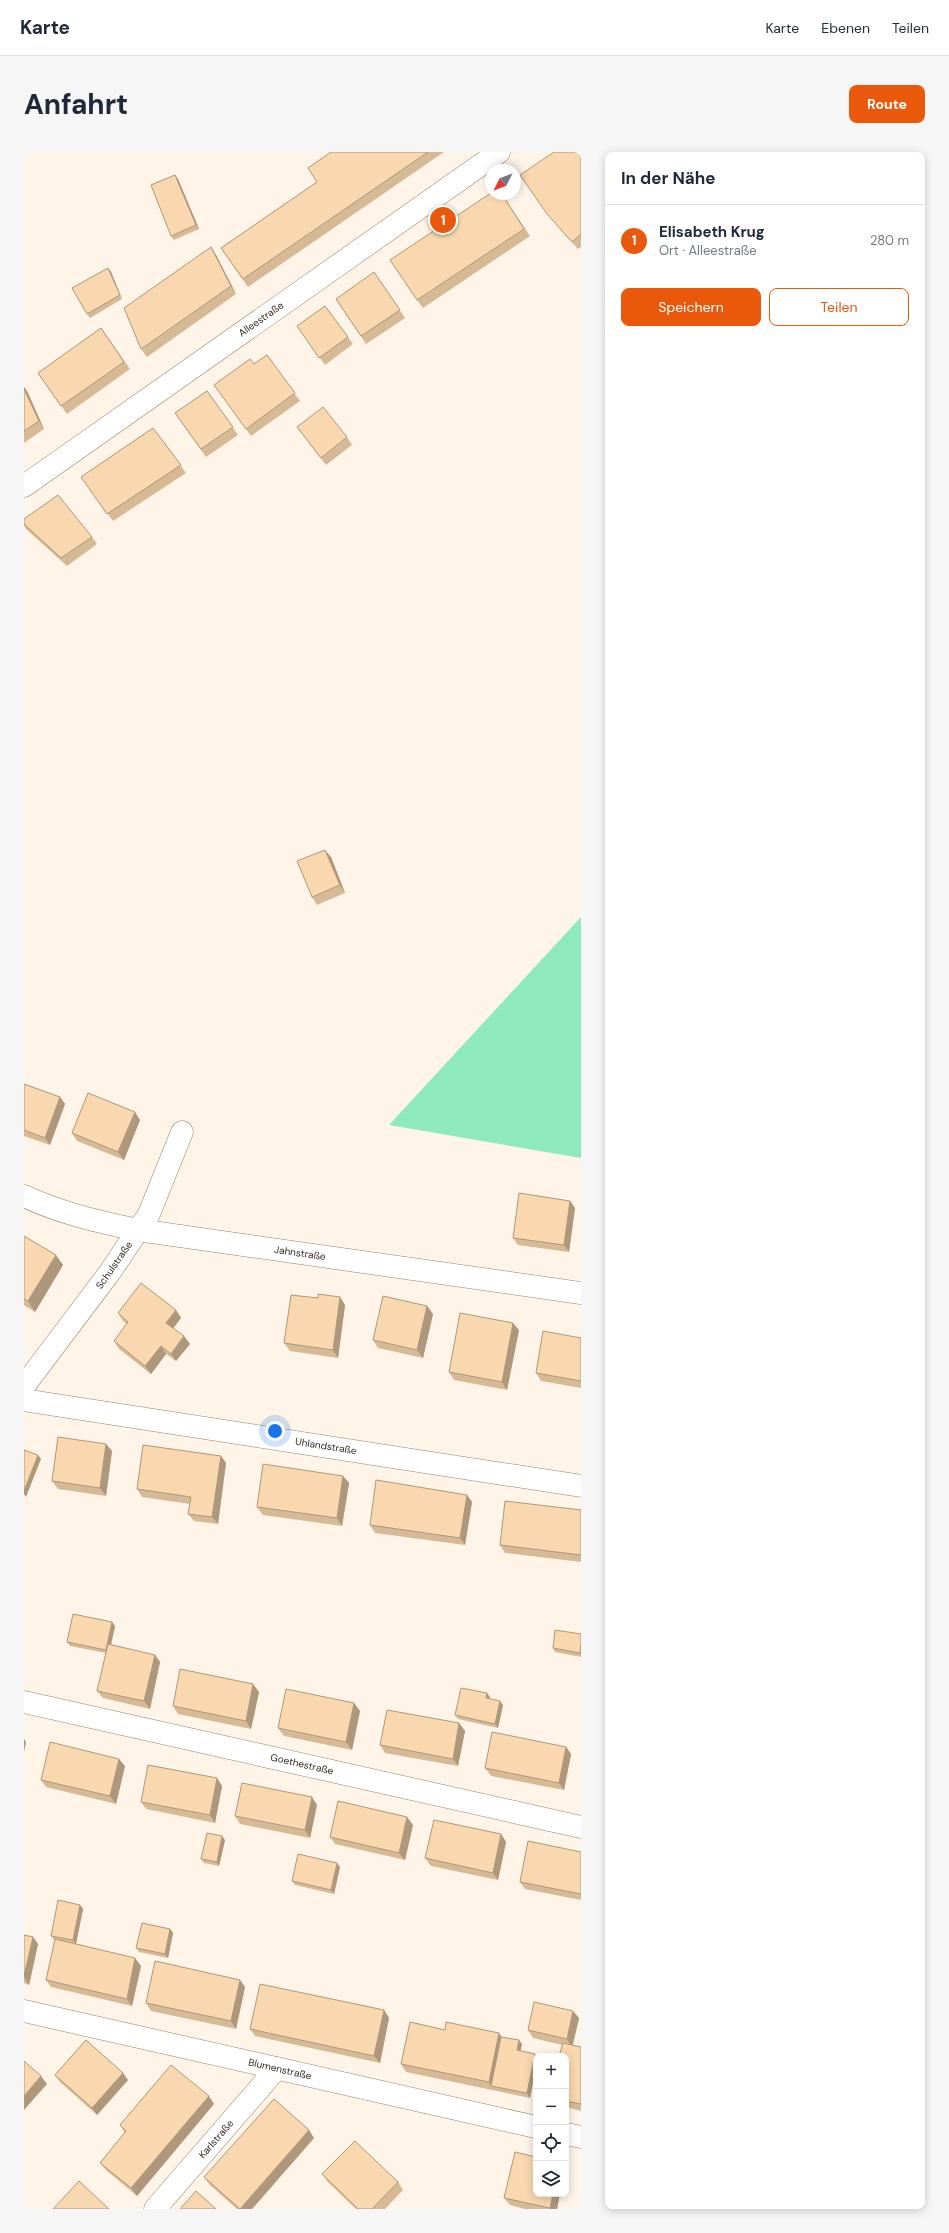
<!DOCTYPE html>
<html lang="de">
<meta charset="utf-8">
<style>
body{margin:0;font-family:"DM Sans",sans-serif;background:#f6f6f7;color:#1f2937}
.controls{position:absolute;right:12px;bottom:12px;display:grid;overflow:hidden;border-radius:8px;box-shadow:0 2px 10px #0003}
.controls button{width:36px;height:36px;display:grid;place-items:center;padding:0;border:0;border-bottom:1px solid #e0e1e3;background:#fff;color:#1f2937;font:20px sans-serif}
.compass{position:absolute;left:461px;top:12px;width:36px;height:36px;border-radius:50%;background:#fff;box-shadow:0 2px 10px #0003;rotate:228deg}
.you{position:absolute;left:251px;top:1279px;width:14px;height:14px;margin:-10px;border:3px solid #fff;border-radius:50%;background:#1a73e8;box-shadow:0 0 0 6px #1a73e833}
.badge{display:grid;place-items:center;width:26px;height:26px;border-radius:50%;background:#ea580c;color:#fff;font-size:13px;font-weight:700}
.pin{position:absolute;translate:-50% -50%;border:2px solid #fff;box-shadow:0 1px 4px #0006}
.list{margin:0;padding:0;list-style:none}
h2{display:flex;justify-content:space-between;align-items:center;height:52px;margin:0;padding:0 16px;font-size:17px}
h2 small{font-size:13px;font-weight:400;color:#747a83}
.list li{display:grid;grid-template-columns:26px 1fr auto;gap:12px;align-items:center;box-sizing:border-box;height:72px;padding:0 16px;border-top:1px solid #e0e1e3}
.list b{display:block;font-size:15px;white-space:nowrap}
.list p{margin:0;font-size:13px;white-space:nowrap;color:#747a83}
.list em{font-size:13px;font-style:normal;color:#747a83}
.actions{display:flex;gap:8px;padding:12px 16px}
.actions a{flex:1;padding:9px 0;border:1px solid #ea580c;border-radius:8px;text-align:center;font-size:14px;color:#ea580c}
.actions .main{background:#ea580c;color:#fff}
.icon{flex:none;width:22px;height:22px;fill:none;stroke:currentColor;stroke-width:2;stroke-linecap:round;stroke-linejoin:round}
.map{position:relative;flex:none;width:557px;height:2057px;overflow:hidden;border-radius:8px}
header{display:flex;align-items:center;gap:24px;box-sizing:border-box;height:56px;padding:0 20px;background:#fff;border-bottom:1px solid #e0e1e3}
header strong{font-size:19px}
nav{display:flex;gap:22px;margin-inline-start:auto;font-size:14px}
.intro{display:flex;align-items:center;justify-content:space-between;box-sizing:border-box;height:96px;padding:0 24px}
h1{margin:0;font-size:28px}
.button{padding:10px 18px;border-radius:8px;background:#ea580c;color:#fff;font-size:14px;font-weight:700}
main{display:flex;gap:24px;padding:0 24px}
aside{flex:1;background:#fff;border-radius:8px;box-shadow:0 2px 10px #0003}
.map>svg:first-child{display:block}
.green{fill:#8eeabd}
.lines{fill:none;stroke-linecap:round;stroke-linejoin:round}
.minor-casing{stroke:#998367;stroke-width:23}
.tertiary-casing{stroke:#998367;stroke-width:23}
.minor{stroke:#fff;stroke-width:22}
.tertiary{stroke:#fff;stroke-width:22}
.wall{fill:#d6ba96}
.shaded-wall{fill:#ae977a}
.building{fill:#f9d8af;stroke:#ae977a}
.labels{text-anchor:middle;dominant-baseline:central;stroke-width:3.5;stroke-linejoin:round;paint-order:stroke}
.street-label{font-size:10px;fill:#342a1f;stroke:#fff}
</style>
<header>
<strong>Karte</strong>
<nav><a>Karte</a><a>Ebenen</a><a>Teilen</a></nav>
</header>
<div class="intro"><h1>Anfahrt</h1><a class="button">Route</a></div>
<main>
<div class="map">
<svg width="557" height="2057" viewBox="0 0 557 2057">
<rect width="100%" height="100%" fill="#fef4e8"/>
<path class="green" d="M557 765V1006L365 973Z"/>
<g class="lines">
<defs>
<g id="minor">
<path d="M0 1044C36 1061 75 1070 114 1078L557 1141"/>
<path d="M0 1234 86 1120 125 1062 158 980"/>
<path d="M0 1248 557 1334"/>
<path d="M0 1550 557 1675"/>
<path d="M0 1859 512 1975"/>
<path d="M542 1982 557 1985"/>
<path d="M131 2057 253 1916"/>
</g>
<path id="tertiary" d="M0 334 475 0"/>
</defs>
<use href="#minor" class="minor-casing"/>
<use href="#tertiary" class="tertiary-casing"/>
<use href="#minor" class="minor"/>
<use href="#tertiary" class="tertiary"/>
</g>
<g class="wall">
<path d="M307 0H420L224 135 197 96 293 30Z"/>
<path d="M557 0V95L554 97 529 69 496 23Z"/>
<path d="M154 27 175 77 150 88 147 84Z"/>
<path d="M478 42 506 84 399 156 393 148Z"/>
<path d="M192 103 212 142 123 205 117 197Z"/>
<path d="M84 116 87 120 98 147 66 166 63 162Z"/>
<path d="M350 120 381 166 342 192 312 147Z"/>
<path d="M301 154 329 192 301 213 273 174Z"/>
<path d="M77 176 106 217 43 262 14 221Z"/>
<path d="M243 203 276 249 227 284 190 233 230 212Z"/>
<path d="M0 235 3 239 20 277 0 291Z"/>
<path d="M183 239 214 283 182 305 151 261Z"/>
<path d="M273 275 323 285 328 293 302 313Z"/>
<path d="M129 276 162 321 89 369 57 325Z"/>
<path d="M0 367 68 385 73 392 43 414 2 377 0 373Z"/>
<path d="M307 705 321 741 293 753 288 745Z"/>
<path d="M0 932 36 945 41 952 26 993 0 984Z"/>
<path d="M116 968 100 1008 53 989 48 981Z"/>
<path d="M546 1049 551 1056 545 1100 494 1093 489 1086Z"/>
<path d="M0 1084 39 1113 11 1160 0 1153Z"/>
<path d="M321 1153 314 1206 266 1199 260 1191Z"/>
<path d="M403 1154 409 1162 399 1206 354 1196 349 1188Z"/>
<path d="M152 1158 157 1166 149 1176 166 1192 152 1209 142 1202 127 1222 95 1197 90 1189 103 1172 99 1169 94 1161Z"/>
<path d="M495 1178 483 1238 430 1228 425 1220Z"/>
<path d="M557 1186V1236L517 1229 512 1221Z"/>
<path d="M82 1292 88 1299 82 1344 34 1337 28 1329Z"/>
<path d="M197 1304 202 1311 194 1372 170 1369 164 1362 166 1352 118 1345 113 1337Z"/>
<path d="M319 1324 325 1331 318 1374 239 1363 233 1355Z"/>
<path d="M443 1343 448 1350 441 1393 351 1381 346 1373Z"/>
<path d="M557 1358V1410L481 1401 476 1393Z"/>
<path d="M88 1470 91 1474 87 1493 131 1503 136 1510 126 1557 79 1546 73 1539 82 1501 46 1494 43 1490Z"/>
<path d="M557 1482V1505L531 1500 529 1496Z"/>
<path d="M235 1540 227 1577 154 1562 149 1554Z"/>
<path d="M466 1545 465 1547 479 1553 474 1576 434 1567 431 1563Z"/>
<path d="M330 1551 336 1559 328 1598 260 1584 254 1576Z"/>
<path d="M435 1571 441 1579 434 1614 361 1601 356 1593Z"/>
<path d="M542 1595 547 1602 540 1638 467 1624 461 1616Z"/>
<path d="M101 1614 92 1652 22 1635 17 1628Z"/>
<path d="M193 1626 198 1634 191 1671 122 1657 117 1650Z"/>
<path d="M293 1653 286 1686 216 1672 211 1664Z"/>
<path d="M389 1673 381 1708 311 1692 306 1685Z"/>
<path d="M477 1682 482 1690 474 1728 407 1714 401 1706Z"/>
<path d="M201 1688 195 1714 180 1711 177 1707Z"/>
<path d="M557 1700V1748L501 1737 496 1730Z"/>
<path d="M316 1715 310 1742 271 1733 268 1729Z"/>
<path d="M56 1753 59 1757 52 1792 117 1814 108 1854 27 1835 22 1828 31 1788H30L27 1784Z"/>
<path d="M146 1777 149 1781 144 1806 115 1800 112 1796Z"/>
<path d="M0 1783 9 1785 14 1792 5 1833 0 1831Z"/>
<path d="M221 1835 212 1877 127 1859 122 1851Z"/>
<path d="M360 1858 365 1866 356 1911 231 1884 226 1877Z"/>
<path d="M555 1866 549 1893 557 1895V1959L542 1955V1904L538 1893 509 1886 504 1878Z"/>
<path d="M421 1878 475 1881 477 1885 498 1892 496 1899 511 1902 512 1904V1915L506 1946 382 1920 377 1912Z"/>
<path d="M31 1923 104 1928 73 1963 36 1930Z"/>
<path d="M190 1952 113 2044 82 2018 76 2011 101 1981 96 1973Z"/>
<path d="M290 1986 228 2057H213L186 2033 180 2025Z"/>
<path d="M298 2022 374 2030 379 2038 361 2057H332L304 2030Z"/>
<path d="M512 2042H536L533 2057H501L486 2053 480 2046Z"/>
</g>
<g class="shaded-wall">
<path d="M151 23 154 27 175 77 172 73Z"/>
<path d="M187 95 192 103 212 142 207 134Z"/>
<path d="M84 116 87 120 98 147 96 143Z"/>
<path d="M0 235 3 239 20 277 15 269 0 237Z"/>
<path d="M301 698 307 705 321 741 316 733Z"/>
<path d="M36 945 41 952 26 993 21 986Z"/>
<path d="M111 960 116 968 100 1008 94 1000Z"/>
<path d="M546 1049 551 1056 545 1100 540 1093Z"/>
<path d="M32 1103 39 1113 11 1160 4 1149Z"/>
<path d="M316 1145 321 1153 314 1206 309 1198Z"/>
<path d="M403 1154 409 1162 399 1206 393 1198Z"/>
<path d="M152 1158 157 1166 148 1178 142 1171Z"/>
<path d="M489 1171 495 1178 483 1238 478 1230Z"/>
<path d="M160 1184 166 1192 152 1209 147 1202Z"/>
<path d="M137 1194 142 1202 127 1222 121 1214Z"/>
<path d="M82 1292 88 1299 82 1344 76 1336Z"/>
<path d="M14 1303 17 1307 2 1345 0 1342V1339Z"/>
<path d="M197 1304 202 1311 194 1372 188 1365Z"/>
<path d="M319 1324 325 1331 318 1374 313 1366Z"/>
<path d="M443 1343 448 1350 441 1393 436 1386Z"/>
<path d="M88 1470 91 1474 85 1502 82 1498Z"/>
<path d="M557 1492V1503L556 1501Z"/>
<path d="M131 1503 136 1510 126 1557 120 1549Z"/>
<path d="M229 1532 235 1540 227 1577 222 1569Z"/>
<path d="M463 1541 466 1545 464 1550 462 1546Z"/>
<path d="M476 1549 479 1553 474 1576 471 1572Z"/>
<path d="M330 1551 336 1559 328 1598 322 1590Z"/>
<path d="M435 1571 441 1579 434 1614 429 1607Z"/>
<path d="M0 1587 2 1590 0 1600Z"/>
<path d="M542 1595 547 1602 540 1638 535 1631Z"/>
<path d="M95 1607 101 1614 92 1652 86 1644Z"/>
<path d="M193 1626 198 1634 191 1671 186 1663Z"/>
<path d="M288 1645 293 1653 286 1686 281 1678Z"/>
<path d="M383 1665 389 1673 381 1708 375 1701Z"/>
<path d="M477 1682 482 1690 474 1728 469 1721Z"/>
<path d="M198 1684 201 1688 195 1714 193 1710Z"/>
<path d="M313 1711 316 1715 310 1742 307 1738Z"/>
<path d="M56 1753 59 1757 52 1792 49 1788Z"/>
<path d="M146 1777 149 1781 144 1806 141 1802Z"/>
<path d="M9 1785 14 1792 5 1833 0 1825Z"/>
<path d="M111 1806 117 1814 108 1854 103 1847Z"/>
<path d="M216 1828 221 1835 212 1877 207 1869Z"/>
<path d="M360 1858 365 1866 356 1911 350 1904Z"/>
<path d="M549 1859 555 1866 548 1895 543 1887Z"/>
<path d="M475 1881 480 1889 467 1934 465 1930Z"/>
<path d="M495 1888 498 1892 496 1902 493 1898Z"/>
<path d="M511 1902 512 1904V1915L506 1946 503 1941Z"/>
<path d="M99 1921 104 1928 73 1963 68 1956Z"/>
<path d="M17 1924 23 1932 0 1958V1944Z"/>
<path d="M185 1944 190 1952 113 2044 107 2036Z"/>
<path d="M285 1978 290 1986 228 2057H216Z"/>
<path d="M529 2042H536L533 2057H526V2056Z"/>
</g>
<g class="building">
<path d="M307 0H404L219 127 197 96 293 30 284 16Z"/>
<path d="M530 0H557V82L548 90 523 62 496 23Z"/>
<path d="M151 23 172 73 147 84 127 33Z"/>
<path d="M467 41V42H478L500 77 393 148 366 108Z"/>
<path d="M187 95 207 134 117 197 100 156Z"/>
<path d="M84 116 96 143 63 162 48 136Z"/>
<path d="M350 120 376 158 337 184 312 147Z"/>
<path d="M301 154 324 185 295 206 273 174Z"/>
<path d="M77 176 100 210 37 254 14 221Z"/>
<path d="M243 203 271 241 222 277 190 233 226 207 230 212Z"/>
<path d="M0 237 15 269 0 279Z"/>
<path d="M183 239 209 275 177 297 151 261Z"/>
<path d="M299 255 323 285 297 306 273 275Z"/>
<path d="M129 276 157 313 83 362 57 325Z"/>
<path d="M34 343 68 385 37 406 0 372V367Z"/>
<path d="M301 698 316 733 288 745 273 709Z"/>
<path d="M0 932 36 945 21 986 0 978Z"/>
<path d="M64 941 111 960 94 1000 48 981Z"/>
<path d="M495 1041 546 1049 540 1093 489 1086Z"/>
<path d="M0 1084 32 1103 4 1149 0 1147Z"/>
<path d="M117 1131 152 1158 142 1171 160 1184 147 1202 137 1194 121 1214 90 1189 104 1170 94 1161Z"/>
<path d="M294 1142 316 1145 309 1198 260 1191 267 1143 294 1146Z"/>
<path d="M359 1144 403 1154 393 1198 349 1188Z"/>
<path d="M436 1161 489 1171 478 1230 425 1220Z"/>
<path d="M519 1179 557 1186V1229L512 1221Z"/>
<path d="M34 1285 82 1292 76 1336 28 1329Z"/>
<path d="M119 1293 197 1304 188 1365 164 1362 167 1345 113 1337Z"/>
<path d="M0 1298 14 1303 0 1339Z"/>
<path d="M239 1312 319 1324 313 1366 233 1355Z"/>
<path d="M352 1328 443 1343 436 1386 346 1373Z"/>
<path d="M481 1349 557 1358V1403L476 1393Z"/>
<path d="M49 1462 88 1470 82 1498 43 1490Z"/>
<path d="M531 1478 557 1482V1492L556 1501 529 1496Z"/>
<path d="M84 1492 131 1503 120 1549 73 1539Z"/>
<path d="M156 1517 229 1532 222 1569 149 1554Z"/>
<path d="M437 1536 463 1541 462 1546 476 1549 471 1572 431 1563Z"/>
<path d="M262 1537 330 1551 322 1590 254 1576Z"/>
<path d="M363 1558 435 1571 429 1607 356 1593Z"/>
<path d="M468 1580 542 1595 535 1631 461 1616Z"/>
<path d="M26 1590 95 1607 86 1644 17 1628Z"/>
<path d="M124 1613 193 1626 186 1663 117 1650Z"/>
<path d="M218 1631 288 1645 281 1678 211 1664Z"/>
<path d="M314 1649 383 1665 375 1701 306 1685Z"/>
<path d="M410 1668 477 1682 469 1721 401 1706Z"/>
<path d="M183 1681 198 1684 193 1710 177 1707Z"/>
<path d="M504 1689 557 1700V1742L496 1730Z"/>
<path d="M274 1702 313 1711 307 1738 268 1729Z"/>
<path d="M34 1748 56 1753 49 1788 27 1784Z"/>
<path d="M118 1771 146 1777 141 1802 112 1796Z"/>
<path d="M0 1783 9 1785 0 1824Z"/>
<path d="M31 1787 111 1806 103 1847 22 1828Z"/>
<path d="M131 1809 216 1828 207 1869 122 1851Z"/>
<path d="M236 1832 360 1858 350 1904 226 1877Z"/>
<path d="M510 1850 549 1859 543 1887 504 1878Z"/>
<path d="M386 1870 421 1878 422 1870 475 1881 465 1930 377 1912Z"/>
<path d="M477 1885 495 1888 493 1898 511 1902 503 1941 467 1934Z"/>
<path d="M62 1888 99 1921 68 1956 31 1923Z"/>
<path d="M539 1891 557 1895V1952L542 1949V1904H535Z"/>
<path d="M0 1909 17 1924 0 1944Z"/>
<path d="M147 1913 185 1944 107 2036 76 2011 102 1979 96 1973Z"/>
<path d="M250 1947 285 1978 216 2057 180 2025Z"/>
<path d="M331 1989 374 2030 348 2057H334L298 2022Z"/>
<path d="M491 2000 512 2005V2042H529L526 2056 480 2046Z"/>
<path d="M55 2029 85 2057H29Z"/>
<path d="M172 2039 192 2057H156Z"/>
</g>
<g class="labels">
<g class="street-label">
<text transform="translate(237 167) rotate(-35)">Alleestraße</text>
<text transform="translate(276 1101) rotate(8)">Jahnstraße</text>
<text transform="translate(90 1113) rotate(-55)">Schulstraße</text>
<text transform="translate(302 1294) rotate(9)">Uhlandstraße</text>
<text transform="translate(278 1612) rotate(13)">Goethestraße</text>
<text transform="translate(256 1917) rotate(13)">Blumenstraße</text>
<text transform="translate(192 1987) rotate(-49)">Karlstraße</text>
</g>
</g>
</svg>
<div class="controls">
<button>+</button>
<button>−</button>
<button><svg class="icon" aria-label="locate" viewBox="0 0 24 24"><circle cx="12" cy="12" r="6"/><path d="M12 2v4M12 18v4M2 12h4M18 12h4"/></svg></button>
<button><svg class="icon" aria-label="layers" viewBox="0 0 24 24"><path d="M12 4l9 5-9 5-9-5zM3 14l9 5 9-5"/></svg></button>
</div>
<svg class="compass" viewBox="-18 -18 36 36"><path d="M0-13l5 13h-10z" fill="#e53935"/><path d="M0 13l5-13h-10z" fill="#747a83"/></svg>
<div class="you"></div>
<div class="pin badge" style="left:419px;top:68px">1</div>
</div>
<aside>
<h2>In der Nähe<small></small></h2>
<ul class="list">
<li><span class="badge">1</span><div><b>Elisabeth Krug</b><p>Ort · Alleestraße</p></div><em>280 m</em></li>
</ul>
<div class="actions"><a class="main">Speichern</a><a>Teilen</a></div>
</aside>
</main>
